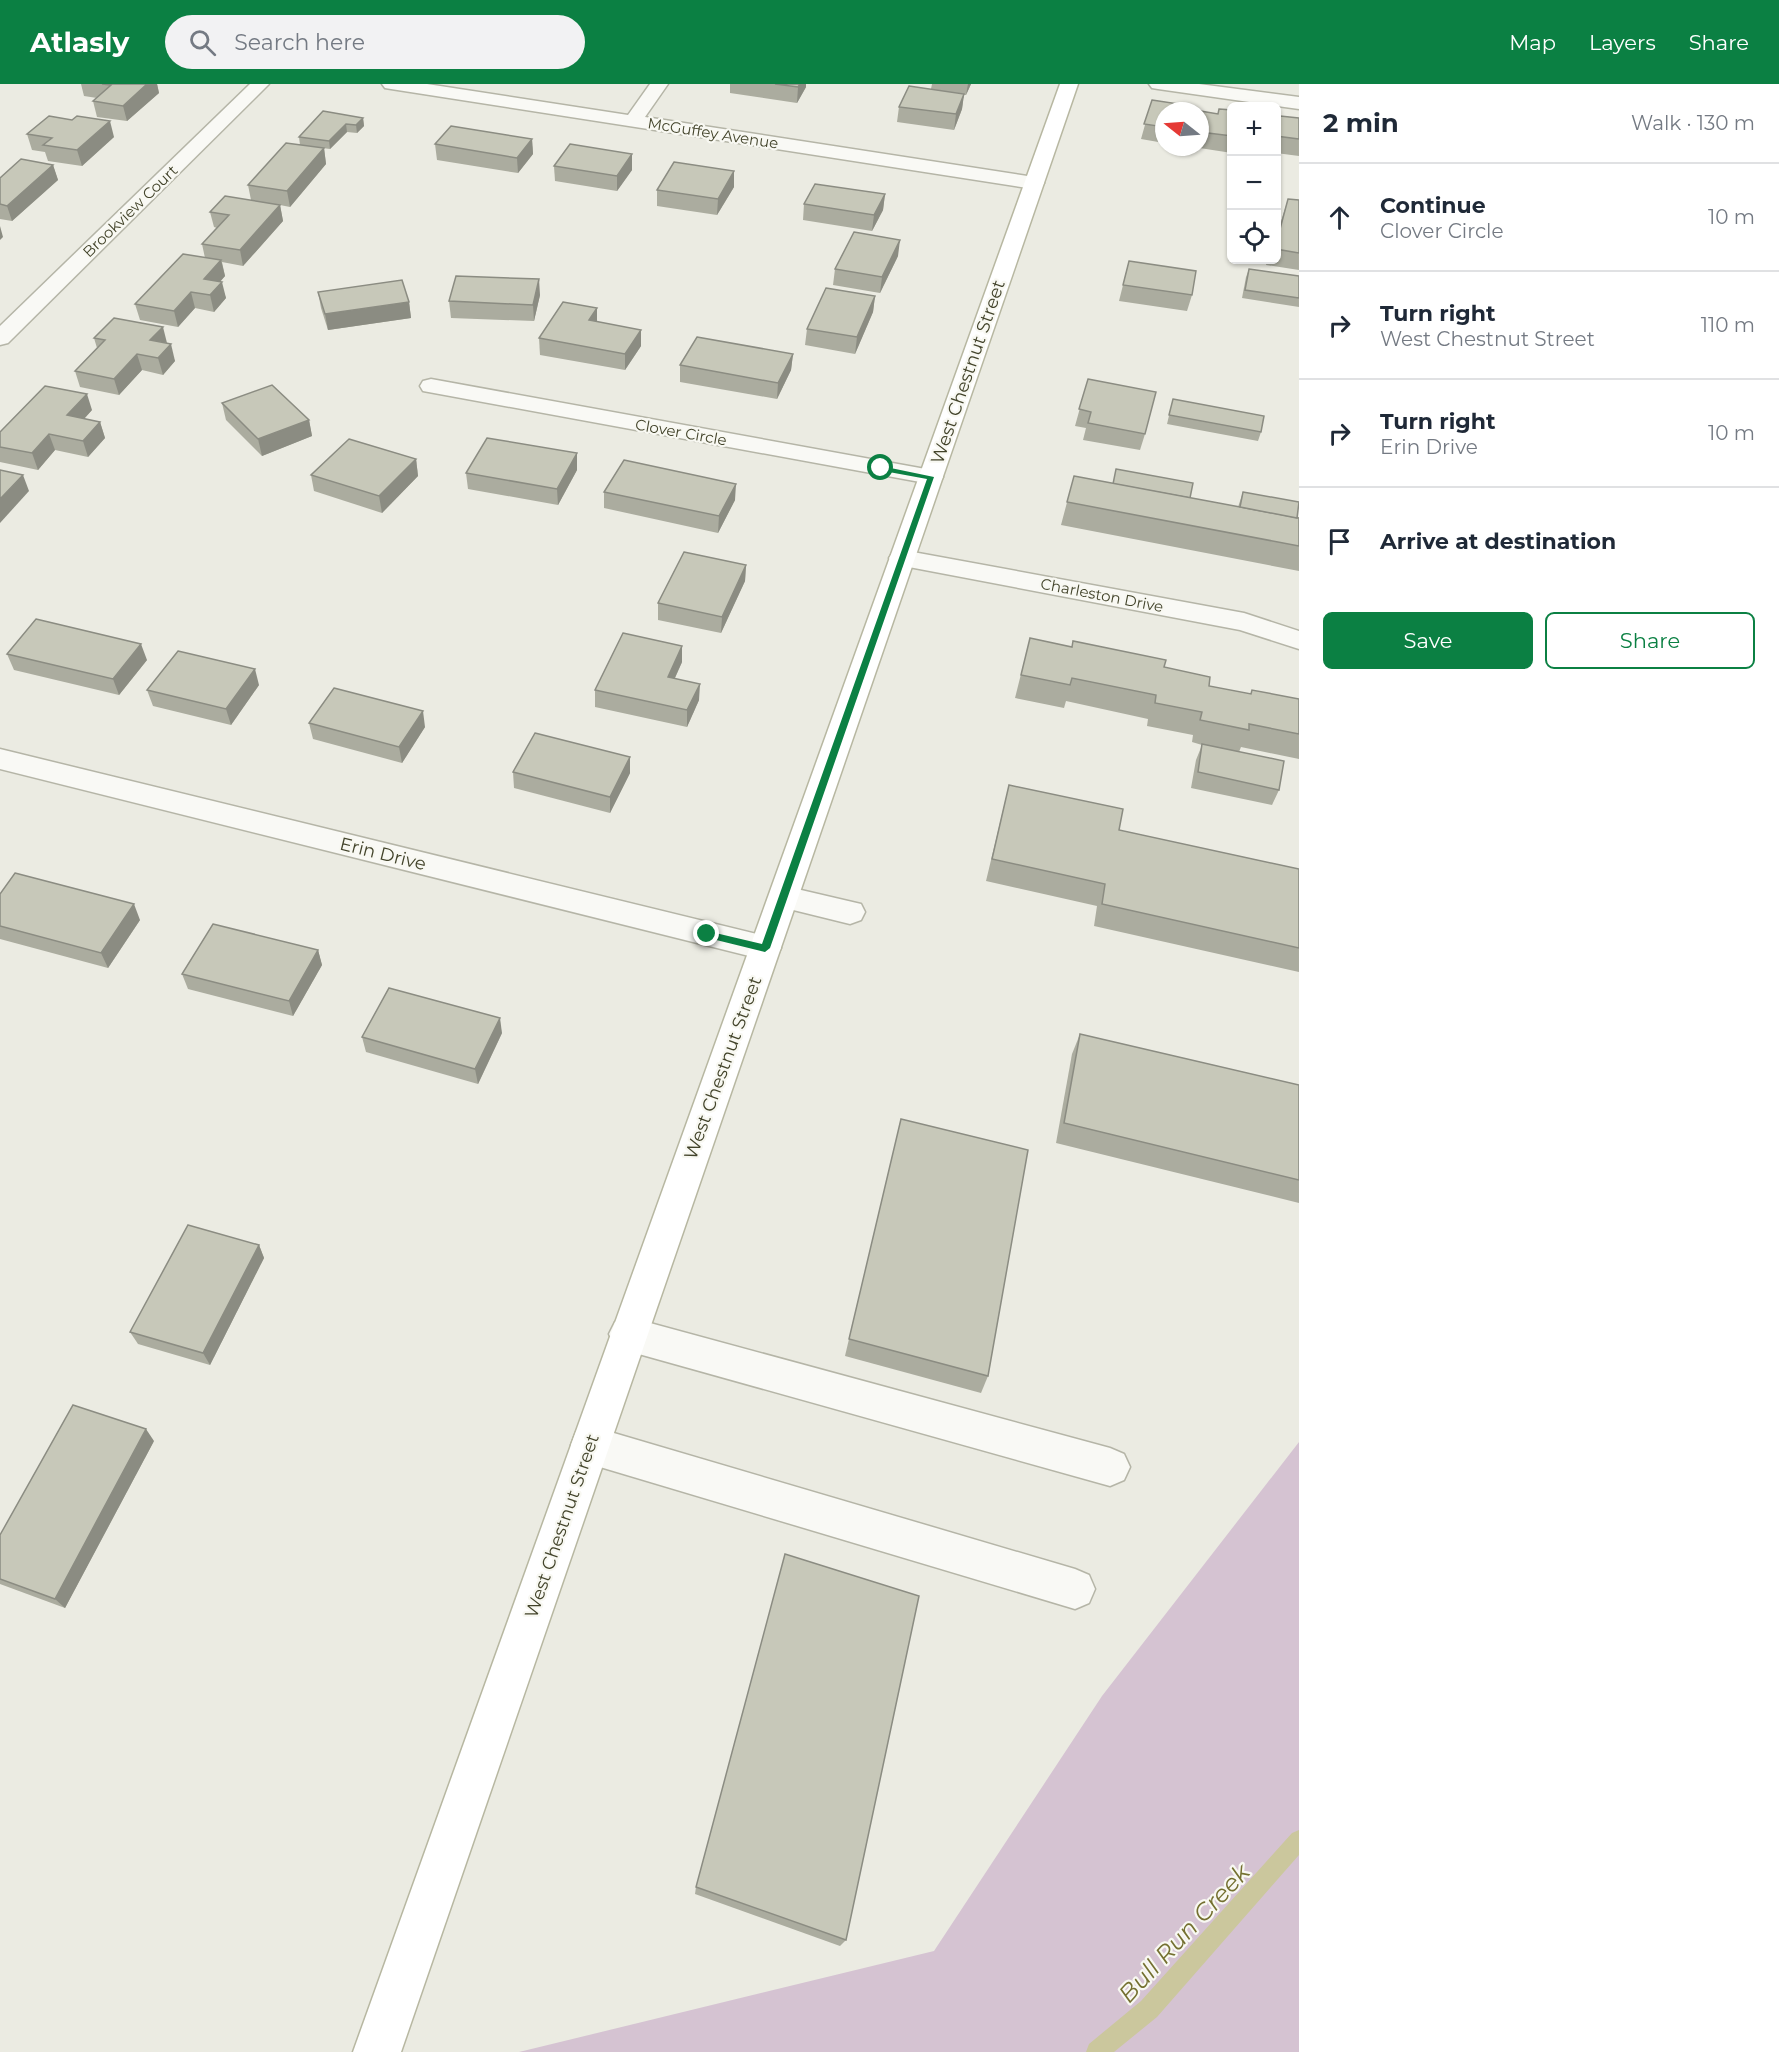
<!DOCTYPE html>
<meta charset="utf-8">
<style>
body{margin:0;font-family:Montserrat,sans-serif;background:#f2f2f3;color:#1f2937}
.controls{position:absolute;right:18px;top:18px;display:grid;overflow:hidden;border-radius:9px;box-shadow:0 2px 4px #0004}
.controls button{width:54px;height:54px;display:grid;place-items:center;padding:0;border:0;border-bottom:2px solid #e0e1e3;background:#fff;color:#1f2937;font:30px sans-serif}
.compass{position:absolute;left:1155px;top:18px;width:54px;height:54px;border-radius:50%;background:#fff;box-shadow:0 2px 4px #0004;rotate:287deg}
.stop{position:absolute;width:18px;height:18px;margin:-14px;border:4px solid #0b8043;border-radius:50%;background:#fff}
.stop.end{background:#0b8043;border-color:#fff;box-shadow:0 2px 6px #0008}
.list{margin:0;padding:0;list-style:none}
h2{display:flex;justify-content:space-between;align-items:center;height:78px;margin:0;padding:0 24px;font-size:26px}
h2 small{font-size:20px;font-weight:400;color:#747a83}
.list li{display:grid;grid-template-columns:39px 1fr auto;gap:18px;align-items:center;box-sizing:border-box;height:108px;padding:0 24px;border-top:2px solid #e0e1e3}
.list b{display:block;font-size:22px;white-space:nowrap}
.list p{margin:0;font-size:20px;white-space:nowrap;color:#747a83}
.list em{font-size:20px;font-style:normal;color:#747a83}
.actions{display:flex;gap:12px;padding:18px 24px}
.actions a{flex:1;padding:14px 0;border:2px solid #0b8043;border-radius:9px;text-align:center;font-size:21px;color:#0b8043}
.actions .main{background:#0b8043;color:#fff}
.icon{flex:none;width:33px;height:33px;fill:none;stroke:currentColor;stroke-width:2;stroke-linecap:round;stroke-linejoin:round}
.map{position:relative;flex:none;width:1299px;height:1968px;overflow:hidden}
header{display:flex;align-items:center;gap:36px;box-sizing:border-box;height:84px;padding:0 30px;background:#0b8043;color:#fff}
header strong{font-size:28px}
nav{display:flex;gap:33px;margin-inline-start:auto;font-size:21px}
.search{width:420px;height:54px;background:#f2f2f3;display:flex;align-items:center;gap:15px;box-sizing:border-box;padding:0 21px;border-radius:33px;color:#747a83;font-size:22px}
main{display:flex}
aside{flex:1;background:#fff}
.map>svg:first-child{display:block}
.green{fill:#d5c3d2}
.lines{fill:none;stroke-linecap:round;stroke-linejoin:round}
.stream{fill:#cbc79d;fill-rule:evenodd}
.minor-casing{stroke:#b5b5a7;stroke-width:3}
.major-casing{stroke:#b7b7a1;stroke-width:3}
.minor{fill:#f9f9f5;fill-rule:evenodd}
.major{fill:#fff;fill-rule:evenodd}
.wall{fill:#abac9f}
.shaded-wall{fill:#8b8c82}
.building{fill:#c7c8b9;stroke:#8b8c82;stroke-width:1.5}
.route{fill:#0b8043}
.labels{text-anchor:middle;dominant-baseline:central;stroke-width:4.5;stroke-linejoin:round;paint-order:stroke}
.far-street-label{font-size:15px;fill:#42432a;stroke:#f8f8f2}
.street-label{font-size:18px;fill:#42432a;stroke:#f8f8f2}
.near-water-label{font-size:24px;font-style:italic;fill:#747030;stroke:#f8f8f2}
</style>
<header>
<strong>Atlasly</strong>
<div class="search"><svg class="icon" aria-label="search" viewBox="0 0 24 24"><circle cx="10" cy="10" r="6"/><path d="M15 15l6 6"/></svg>Search here</div>
<nav><a>Map</a><a>Layers</a><a>Share</a></nav>
</header>
<main>
<div class="map">
<svg width="1299" height="1968" viewBox="0 0 1299 1968">
<rect width="100%" height="100%" fill="#ebebe2"/>
<path class="green" d="M1299 1358V1968H519L934 1867 1102 1612Z"/>
<g class="lines">
<path class="stream" d="M1299 1746V1771L1157 1933 1114 1968H1086L1089 1960 1141 1917 1292 1749Z"/>
<defs>
<g id="minor">
<path d="M250 0H269L8 259 0 261V242Z"/>
<path d="M382 0H427L628 31 650 0H668L645 33 1034 93 1041 95 1044 99 1041 103 1034 105 391 5 385 4Z"/>
<path d="M1149 0H1199L1299 13V25L1158 5 1152 4Z"/>
<path d="M431 295 931 386 940 388 943 393 940 398 931 400 423 307 420 302 423 297Z"/>
<path d="M902 466 1244 529 1299 547V565L1240 546 893 480 889 474 893 468Z"/>
<path d="M0 665 765 852 776 855 781 864 776 873 765 876 0 685Z"/>
<path d="M784 802 861 820 865 828 861 836 850 840 773 821 769 813 773 805Z"/>
<path d="M628 1233 1110 1364 1124 1370 1130 1383 1124 1396 1110 1402 628 1267 615 1262 609 1250 615 1238Z"/>
<path d="M590 1342 1075 1485 1089 1491 1095 1505 1089 1519 1075 1525 590 1380 576 1374 571 1361 576 1348Z"/>
</g>
<path id="major" d="M1060 0H1078L401 1968H353Z"/>
</defs>
<use href="#minor" class="minor-casing"/>
<use href="#major" class="major-casing"/>
<use href="#minor" class="minor"/>
<use href="#major" class="major"/>
</g>
<g class="wall">
<path d="M81 0H157L159 9 127 37 97 33 93 17 97 14 84 12Z"/>
<path d="M730 0H806V3L797 19 730 9Z"/>
<path d="M932 0H971L966 11H964L962 25 954 46 897 38 899 23 931 5Z"/>
<path d="M1152 16 1179 20 1178 24 1197 27H1164V59L1141 55Z"/>
<path d="M1232 26V69L1193 63H1200V27L1218 30Z"/>
<path d="M1280 32 1299 34V72L1276 69V42Z"/>
<path d="M363 34 364 42 357 49 347 48 330 65 300 61 299 53Z"/>
<path d="M27 50 114 53 82 82 48 77 45 68 32 66Z"/>
<path d="M532 55 533 70 518 89 437 76 435 60Z"/>
<path d="M324 64 326 80 290 123 280 121 283 137 243 182 222 178 225 192 220 198 226 214 214 228 195 224 178 243 140 236 135 220 205 174 202 160 217 144 214 143 210 128 251 116 248 101Z"/>
<path d="M53 81 58 96 12 137 0 135V94Z"/>
<path d="M554 82 632 86 617 107 555 97Z"/>
<path d="M734 87V103L717 131 657 122V106Z"/>
<path d="M885 110 883 126 872 147 803 136 804 120Z"/>
<path d="M1288 115 1299 116V186L1266 181 1267 176H1276V144H1279Z"/>
<path d="M898 172 880 209 833 201 835 185Z"/>
<path d="M1129 177 1192 211 1187 227 1119 217Z"/>
<path d="M1249 185 1299 192V223L1242 214 1246 193Z"/>
<path d="M318 208 409 218 411 234 328 246 321 224Z"/>
<path d="M540 211 534 237 451 234 449 217Z"/>
<path d="M875 212 873 228 855 270 805 261 807 245Z"/>
<path d="M597 238 641 246V262L625 286 540 271 539 254Z"/>
<path d="M94 254 167 260 175 277 163 291 142 286 119 311 80 303 75 287 97 264Z"/>
<path d="M793 270 791 286 777 315 680 298V281Z"/>
<path d="M1088 295 1145 350 1140 366 1083 356 1086 344 1075 342Z"/>
<path d="M1173 315 1261 348 1258 357 1167 340Z"/>
<path d="M222 319 309 336 312 352 262 372 226 336Z"/>
<path d="M92 326 84 335 100 338 105 354 88 373 55 366 38 386 0 378V348Z"/>
<path d="M416 375 418 392 382 429 314 407 311 391Z"/>
<path d="M577 386 558 421 468 405 466 389Z"/>
<path d="M1074 392 1238 423 1243 408 1299 434V487L1061 441Z"/>
<path d="M604 408 735 416 718 449 604 424Z"/>
<path d="M746 481 745 497 721 549 658 536V519Z"/>
<path d="M1030 554 1164 583 1209 602 1250 610 1299 615V675L1241 663 1239 668 1279 706 1272 721 1191 704 1196 676 1202 661 1192 658 1193 651 1147 642 1148 635 1066 617 1064 624 1015 614Z"/>
<path d="M7 570 147 576 119 611 14 586Z"/>
<path d="M682 578 675 594 699 616 687 643 595 623V606Z"/>
<path d="M259 601 231 641 153 622 147 606Z"/>
<path d="M309 639 425 643 402 679 313 655Z"/>
<path d="M630 673V689L610 729 514 704 513 688Z"/>
<path d="M1009 701 1119 746 1299 785V888L1094 842 1097 822 986 797Z"/>
<path d="M0 810 140 836 108 884 0 855Z"/>
<path d="M318 866 322 881 293 932 188 905 182 890Z"/>
<path d="M502 949 478 1000 366 968 362 953Z"/>
<path d="M1080 950 1299 1001V1119L1056 1059 1072 970Z"/>
<path d="M901 1035 988 1292 981 1309 845 1272Z"/>
<path d="M259 1161 264 1174 210 1281 138 1260 130 1248Z"/>
<path d="M154 1357 65 1524 0 1500V1451Z"/>
<path d="M696 1803 846 1856 840 1862 695 1810Z"/>
</g>
<g class="shaded-wall">
<path d="M147 0H157L159 9 127 37 123 22Z"/>
<path d="M800 0H806V3L797 19 798 3Z"/>
<path d="M968 0H971L966 11Z"/>
<path d="M964 10 962 25 954 46 956 30Z"/>
<path d="M363 34 364 42 357 49 356 41Z"/>
<path d="M110 37 114 53 82 82 77 66Z"/>
<path d="M346 40 347 48 330 65 329 57Z"/>
<path d="M532 55 533 70 518 89 517 74Z"/>
<path d="M324 64 326 80 290 123 287 107Z"/>
<path d="M632 70V86L617 107V92Z"/>
<path d="M53 81 58 96 12 137 7 122Z"/>
<path d="M734 87V103L717 131 718 115Z"/>
<path d="M885 110 883 126 872 147 874 131Z"/>
<path d="M280 121 283 137 243 182 240 166Z"/>
<path d="M0 142 3 153 0 156Z"/>
<path d="M900 156 898 172 880 209 882 193Z"/>
<path d="M221 176 225 192 208 211 204 195Z"/>
<path d="M539 195 540 211 534 237 533 221Z"/>
<path d="M222 198 226 214 214 228 210 211Z"/>
<path d="M191 208 195 224 178 243 174 227Z"/>
<path d="M875 212 873 228 855 270 857 253Z"/>
<path d="M409 218 411 234 328 246 325 230Z"/>
<path d="M597 224V240L589 236Z"/>
<path d="M163 243 167 259 150 256Z"/>
<path d="M641 246V262L625 286V270Z"/>
<path d="M171 260 175 277 163 291 158 274Z"/>
<path d="M137 270 142 286 119 311 114 295Z"/>
<path d="M793 270 791 286 777 315 778 299Z"/>
<path d="M87 310 92 326 72 348 67 331Z"/>
<path d="M309 336 312 352 262 372 258 355Z"/>
<path d="M100 338 105 354 88 373 83 357Z"/>
<path d="M49 350 55 366 38 386 32 369Z"/>
<path d="M577 369V386L558 421 557 405Z"/>
<path d="M416 375 418 392 382 429 379 412Z"/>
<path d="M23 391 29 407 0 439V415Z"/>
<path d="M736 400 735 416 718 449 719 432Z"/>
<path d="M746 481 745 497 721 549 722 533Z"/>
<path d="M141 560 147 576 119 611 113 595Z"/>
<path d="M682 562V578L668 609V593Z"/>
<path d="M255 585 259 601 231 641 226 625Z"/>
<path d="M700 600 699 616 687 643V626Z"/>
<path d="M423 627 425 643 402 679 399 663Z"/>
<path d="M630 673V689L610 729V713Z"/>
<path d="M134 820 140 836 108 884 101 869Z"/>
<path d="M318 866 322 881 293 932 289 917Z"/>
<path d="M500 934 502 949 478 1000 475 985Z"/>
<path d="M259 1161 264 1174 210 1281 203 1269Z"/>
<path d="M146 1345 154 1357 65 1524 55 1515Z"/>
</g>
<g class="building">
<path d="M102 0H147L123 22 93 17 111 1Z"/>
<path d="M775 0H800L798 3Z"/>
<path d="M909 2 964 10 956 30 899 23Z"/>
<path d="M1152 16 1179 20 1178 24 1197 27H1164V43L1144 40Z"/>
<path d="M1219 25 1232 26V52L1200 48V27L1218 30Z"/>
<path d="M323 27 363 34 356 41 346 40 329 57 299 53Z"/>
<path d="M49 32 72 36 77 32 110 37 77 66 43 61 52 54 27 50Z"/>
<path d="M1280 32 1299 34V55L1276 52V47Z"/>
<path d="M451 42 532 55 517 74 435 60Z"/>
<path d="M286 59 324 64 287 107 248 101Z"/>
<path d="M570 60 632 70 617 92 554 82Z"/>
<path d="M21 75 53 81 7 122 0 120V94Z"/>
<path d="M674 78 734 87 718 115 657 106Z"/>
<path d="M815 100 885 110 874 131 804 120Z"/>
<path d="M225 112 280 121 240 166 202 160 229 131 210 128Z"/>
<path d="M1288 115 1299 116V169L1276 165V144L1280 145Z"/>
<path d="M854 148 900 156 882 193 835 185Z"/>
<path d="M183 170 221 176 204 195 222 198 210 211 191 208 174 227 135 220Z"/>
<path d="M1129 177 1196 187 1192 211 1123 201Z"/>
<path d="M1249 185 1299 192V214L1245 206Z"/>
<path d="M456 192 539 195 533 221 449 217Z"/>
<path d="M402 196 409 218 325 230 318 208Z"/>
<path d="M826 204 875 212 857 253 807 245Z"/>
<path d="M563 218 597 224 589 236 641 246 625 270 539 254Z"/>
<path d="M114 234 163 243 150 256 171 260 158 274 137 270 114 295 75 287 105 256 94 254Z"/>
<path d="M697 253 793 270 778 299 680 281Z"/>
<path d="M1088 295 1156 308 1145 350 1088 339 1091 328 1079 325Z"/>
<path d="M272 301 309 336 258 355 222 319Z"/>
<path d="M45 302 87 310 67 331 100 338 83 357 49 350 32 369 0 363V348Z"/>
<path d="M1173 315 1264 332 1261 348 1169 331Z"/>
<path d="M487 354 577 369 557 405 466 389Z"/>
<path d="M349 355 416 375 379 412 311 391Z"/>
<path d="M624 376 736 400 719 432 604 408Z"/>
<path d="M1116 385 1193 399 1190 414 1113 400Z"/>
<path d="M0 386 23 391 0 415Z"/>
<path d="M1074 392 1299 434V462L1067 418Z"/>
<path d="M1243 408 1299 418 1297 434 1240 423Z"/>
<path d="M684 468 746 481 722 533 658 519Z"/>
<path d="M36 535 141 560 113 595 7 570Z"/>
<path d="M623 549 682 562 668 593 700 600 687 626 595 606Z"/>
<path d="M1030 554 1072 563 1073 557 1166 576 1164 583 1210 593 1209 602 1251 610 1252 606 1299 615V650L1249 640V646L1200 636 1202 628 1155 619 1156 611 1072 594 1070 601 1021 591Z"/>
<path d="M178 567 255 585 226 625 147 606Z"/>
<path d="M334 604 423 627 399 663 309 639Z"/>
<path d="M535 649 630 673 610 713 513 688Z"/>
<path d="M1202 660 1284 677 1279 706 1198 688Z"/>
<path d="M1009 701 1123 725 1119 746 1299 785V864L1102 820 1105 800 992 775Z"/>
<path d="M15 789 134 820 101 869 0 842V810Z"/>
<path d="M213 840 318 866 289 917 182 890Z"/>
<path d="M389 904 500 934 475 985 362 953Z"/>
<path d="M1080 950 1299 1001V1096L1064 1039Z"/>
<path d="M901 1035 1028 1066 988 1292 849 1255Z"/>
<path d="M188 1141 259 1161 203 1269 130 1248Z"/>
<path d="M73 1321 146 1345 55 1515 0 1495V1451Z"/>
<path d="M785 1470 919 1512 846 1856 696 1803Z"/>
</g>
<path class="route" d="M881 382 934 393 770 864 765 868 704 853 702 850 707 847 762 860 927 395 878 386Z"/>
<g class="labels">
<g class="far-street-label">
<text transform="translate(713 49) rotate(9)">McGuffey Avenue</text>
<text transform="translate(130 127) rotate(-44)">Brookview Court</text>
<text transform="translate(681 348) rotate(10)">Clover Circle</text>
<text transform="translate(1102 511) rotate(11)">Charleston Drive</text>
</g>
<g class="street-label">
<text transform="translate(968 288) rotate(-71)">West Chestnut Street</text>
<text transform="translate(383 770) rotate(14)">Erin Drive</text>
<text transform="translate(723 984) rotate(-70)">West Chestnut Street</text>
<text transform="translate(562 1442) rotate(-71)">West Chestnut Street</text>
</g>
<g class="near-water-label">
<text transform="translate(1184 1849) rotate(-47)">Bull Run Creek</text>
</g>
</g>
</svg>
<div class="controls">
<button>+</button>
<button>−</button>
<button><svg class="icon" aria-label="locate" viewBox="0 0 24 24"><circle cx="12" cy="12" r="6"/><path d="M12 2v4M12 18v4M2 12h4M18 12h4"/></svg></button>
</div>
<svg class="compass" viewBox="-18 -18 36 36"><path d="M0-13l5 13h-10z" fill="#e53935"/><path d="M0 13l5-13h-10z" fill="#747a83"/></svg>
<div class="stop" style="left:881px;top:384px"></div>
<div class="stop end" style="left:707px;top:850px"></div>
</div>
<aside>
<h2>2 min<small>Walk · 130 m</small></h2>
<ul class="list">
<li><svg class="icon" aria-label="ahead" viewBox="0 0 24 24"><path d="M12 20V5M6 11l6-6 6 6"/></svg><div><b>Continue</b><p>Clover Circle</p></div><em>10 m</em></li>
<li><svg class="icon" aria-label="right" viewBox="0 0 24 24"><path d="M7 20v-9h11M14 6l5 5-5 5"/></svg><div><b>Turn right</b><p>West Chestnut Street</p></div><em>110 m</em></li>
<li><svg class="icon" aria-label="right" viewBox="0 0 24 24"><path d="M7 20v-9h11M14 6l5 5-5 5"/></svg><div><b>Turn right</b><p>Erin Drive</p></div><em>10 m</em></li>
<li><svg class="icon" aria-label="arrive" viewBox="0 0 24 24"><path d="M6 21V4h12l-3 4 3 4H6"/></svg><div><b>Arrive at destination</b></div></li>
</ul>
<div class="actions"><a class="main">Save</a><a>Share</a></div>
</aside>
</main>
